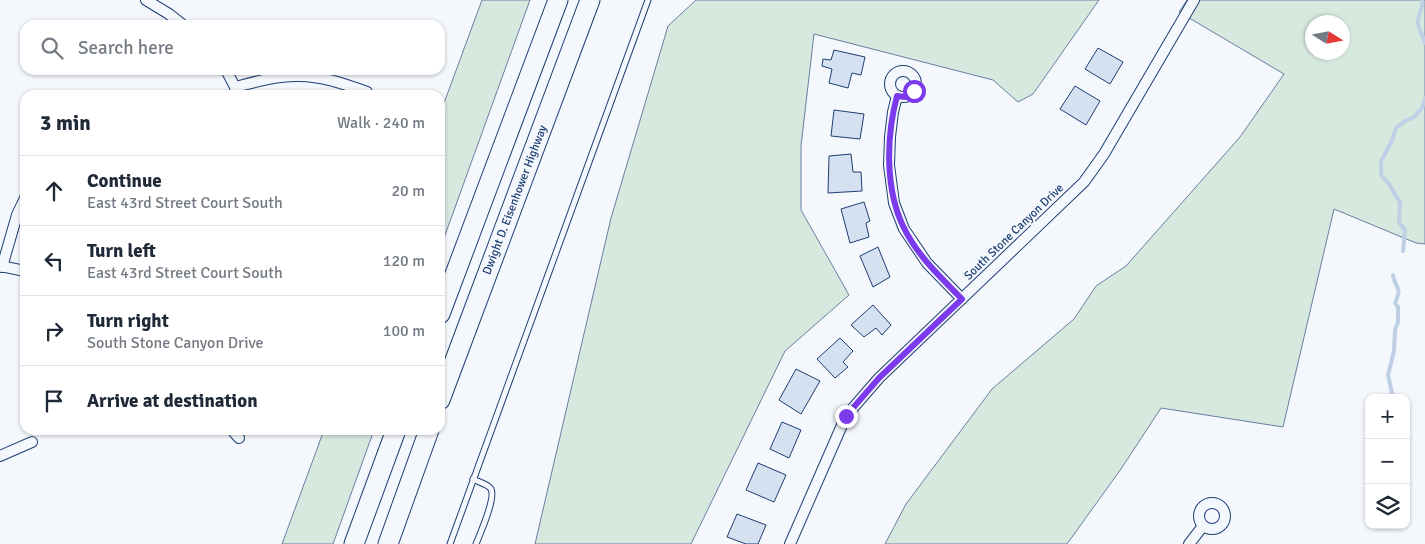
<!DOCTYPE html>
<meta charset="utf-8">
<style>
body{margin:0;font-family:Signika,sans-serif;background:#f6f6f7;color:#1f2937}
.controls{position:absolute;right:15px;bottom:15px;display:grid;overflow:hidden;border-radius:10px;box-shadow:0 1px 4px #0004}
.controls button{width:45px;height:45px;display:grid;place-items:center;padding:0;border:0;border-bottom:1px solid #e0e1e3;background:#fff;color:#1f2937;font:25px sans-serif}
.compass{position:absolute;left:1305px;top:15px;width:45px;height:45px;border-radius:50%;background:#fff;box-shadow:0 1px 4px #0004;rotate:101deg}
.stop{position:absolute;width:15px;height:15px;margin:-11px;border:4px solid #7c3aed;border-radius:50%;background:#fff}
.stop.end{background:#7c3aed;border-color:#fff;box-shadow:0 1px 5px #0008}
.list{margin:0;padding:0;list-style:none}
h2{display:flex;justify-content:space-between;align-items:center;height:65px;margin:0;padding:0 20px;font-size:21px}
h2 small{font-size:16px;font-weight:400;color:#747a83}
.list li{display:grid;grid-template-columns:32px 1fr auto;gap:15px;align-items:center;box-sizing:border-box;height:70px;padding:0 20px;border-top:1px solid #e0e1e3}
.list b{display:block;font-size:19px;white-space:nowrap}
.list p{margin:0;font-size:16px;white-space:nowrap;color:#747a83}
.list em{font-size:16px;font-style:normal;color:#747a83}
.icon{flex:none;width:28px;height:28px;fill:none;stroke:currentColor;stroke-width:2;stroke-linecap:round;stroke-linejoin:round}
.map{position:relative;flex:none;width:1425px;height:544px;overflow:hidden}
.search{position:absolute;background:#fff;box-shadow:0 1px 4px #0004;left:20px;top:20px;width:425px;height:55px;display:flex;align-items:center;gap:12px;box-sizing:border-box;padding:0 18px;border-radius:15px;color:#747a83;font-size:19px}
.panel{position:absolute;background:#fff;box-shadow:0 1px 4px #0004;left:20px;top:90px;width:425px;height:345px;border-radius:15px}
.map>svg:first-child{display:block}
.green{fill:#d7e8df;stroke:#687fa3;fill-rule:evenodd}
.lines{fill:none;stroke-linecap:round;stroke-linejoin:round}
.stream{stroke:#bed0e5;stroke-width:4}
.building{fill:#d5e0f0;stroke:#1d3f73}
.lane-casing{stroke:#1d3f73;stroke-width:7}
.street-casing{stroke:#1d3f73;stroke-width:12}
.highway-casing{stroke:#1d3f73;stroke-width:21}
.lane{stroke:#f4f7fb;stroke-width:5}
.street{stroke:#f4f7fb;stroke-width:10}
.highway{stroke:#f4f7fb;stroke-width:19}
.route{stroke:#7c3aed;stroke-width:6}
.labels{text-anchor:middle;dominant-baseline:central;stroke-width:4;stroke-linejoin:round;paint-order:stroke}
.street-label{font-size:12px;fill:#1d3f73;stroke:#f4f7fb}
</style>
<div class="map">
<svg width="1425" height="544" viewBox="0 0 1425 544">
<rect width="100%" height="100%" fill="#f4f7fb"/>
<g class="green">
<path d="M482 0H530L440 249V114Z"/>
<path d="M696 0H1099L1033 94 1018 102 993 80 814 34 801 146V210L849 295 785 351 691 544H535L611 218 668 26Z"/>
<path d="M1187 0H1425V244L1416 243 1334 209 1283 427 1161 408 1121 469 1067 544H885L906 504 992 389 1074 319 1096 286 1126 266 1240 137 1284 74 1179 12ZM1312 22H1342V52H1312Z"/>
<path d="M324 430H374L333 544H282Z"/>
</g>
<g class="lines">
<g class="stream">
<path d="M1422 0C1424 8 1418 14 1418 22 1418 29 1423 35 1425 43"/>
<path d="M1403 251 1405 230 1399 222 1400 203 1389 184 1381 175V161L1392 141 1396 128 1405 121 1414 117 1422 108 1425 98"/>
<path d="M1393 398 1388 375 1394 351 1395 330 1398 322V307L1395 303C1403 286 1395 289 1393 275"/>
</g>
</g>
<g class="building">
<path d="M1098 48 1123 62 1110 84 1085 69Z"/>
<path d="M834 50 865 57 861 75 852 73 848 88 829 83 832 69 822 66 823 59 831 60Z"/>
<path d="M1075 86 1100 101 1086 125 1060 109Z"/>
<path d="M834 110 864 114 860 139 831 136Z"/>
<path d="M851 154 853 172H861L862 191 828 193 829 156Z"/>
<path d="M864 202 870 221 866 223 869 237 850 243 841 209Z"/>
<path d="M878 247 890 277 873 287 860 256Z"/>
<path d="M873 305 891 325 882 335 876 328 864 337 851 325Z"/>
<path d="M840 338 853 351 843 362 848 367 835 378 817 359Z"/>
<path d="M796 369 820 381 801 414 779 400Z"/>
<path d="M782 422 801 430 789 458 770 449Z"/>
<path d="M758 463 786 475 774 502 746 490Z"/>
<path d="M737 514 766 525 758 544H746L727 537Z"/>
</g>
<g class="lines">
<defs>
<g id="lane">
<path d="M473 479C478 482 488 484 491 489 496 498 480 534 476 544"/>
<path d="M450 544 648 0"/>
</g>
<g id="street">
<path d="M146 0 169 14 183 25"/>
<path d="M226 70 235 87 237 95"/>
<circle cx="903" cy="84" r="13"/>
<path d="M235 87C255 82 276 76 296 76 319 75 345 84 367 92"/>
<path d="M897 96 893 112 890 137 889 165 894 203 904 229 927 263 962 299"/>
<path d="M0 266 25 271"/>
<path d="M2 267 17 215 25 198"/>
<path d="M232 430 239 438"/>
<path d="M0 456 32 442"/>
<circle cx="1212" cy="516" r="13"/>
<path d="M790 544 846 416 879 378 1084 182 1104 154 1194 0"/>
<path d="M1189 544 1203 526"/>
</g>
<g id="highway">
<path d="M440 314 558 0"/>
<path d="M440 400 590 0"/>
<path d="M354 544 396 430"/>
<path d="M388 544 429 430"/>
</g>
</defs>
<use href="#lane" class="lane-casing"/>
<use href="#street" class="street-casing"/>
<use href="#highway" class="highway-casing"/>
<use href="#lane" class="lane"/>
<use href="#street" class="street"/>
<use href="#highway" class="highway"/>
</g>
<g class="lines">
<path class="route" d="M846 416 879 378 962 299C941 278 917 255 904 228 885 190 886 137 897 96L906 97 914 91"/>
</g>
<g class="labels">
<g class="street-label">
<text transform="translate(515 200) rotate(-69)">Dwight D. Eisenhower Highway</text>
<text transform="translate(1014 232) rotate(-44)">South Stone Canyon Drive</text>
</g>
</g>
</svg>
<div class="controls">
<button>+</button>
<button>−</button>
<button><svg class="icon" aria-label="layers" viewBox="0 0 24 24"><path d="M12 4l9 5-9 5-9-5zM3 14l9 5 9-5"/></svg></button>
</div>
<svg class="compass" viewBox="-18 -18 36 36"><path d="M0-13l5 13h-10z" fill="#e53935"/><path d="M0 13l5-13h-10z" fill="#747a83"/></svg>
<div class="stop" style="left:914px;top:91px"></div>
<div class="stop end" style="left:846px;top:416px"></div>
<div class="search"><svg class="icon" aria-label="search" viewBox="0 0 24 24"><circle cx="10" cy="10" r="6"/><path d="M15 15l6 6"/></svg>Search here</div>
<section class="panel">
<h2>3 min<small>Walk · 240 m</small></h2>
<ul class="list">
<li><svg class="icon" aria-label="ahead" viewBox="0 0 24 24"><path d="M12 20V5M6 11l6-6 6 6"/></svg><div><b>Continue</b><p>East 43rd Street Court South</p></div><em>20 m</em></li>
<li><svg class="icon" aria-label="left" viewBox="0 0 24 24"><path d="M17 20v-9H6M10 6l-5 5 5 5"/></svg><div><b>Turn left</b><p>East 43rd Street Court South</p></div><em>120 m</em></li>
<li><svg class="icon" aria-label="right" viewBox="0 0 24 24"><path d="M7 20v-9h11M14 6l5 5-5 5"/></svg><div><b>Turn right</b><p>South Stone Canyon Drive</p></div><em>100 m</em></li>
<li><svg class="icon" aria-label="arrive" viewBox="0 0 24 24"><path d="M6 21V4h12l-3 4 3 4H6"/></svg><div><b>Arrive at destination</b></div></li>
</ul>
</section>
</div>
